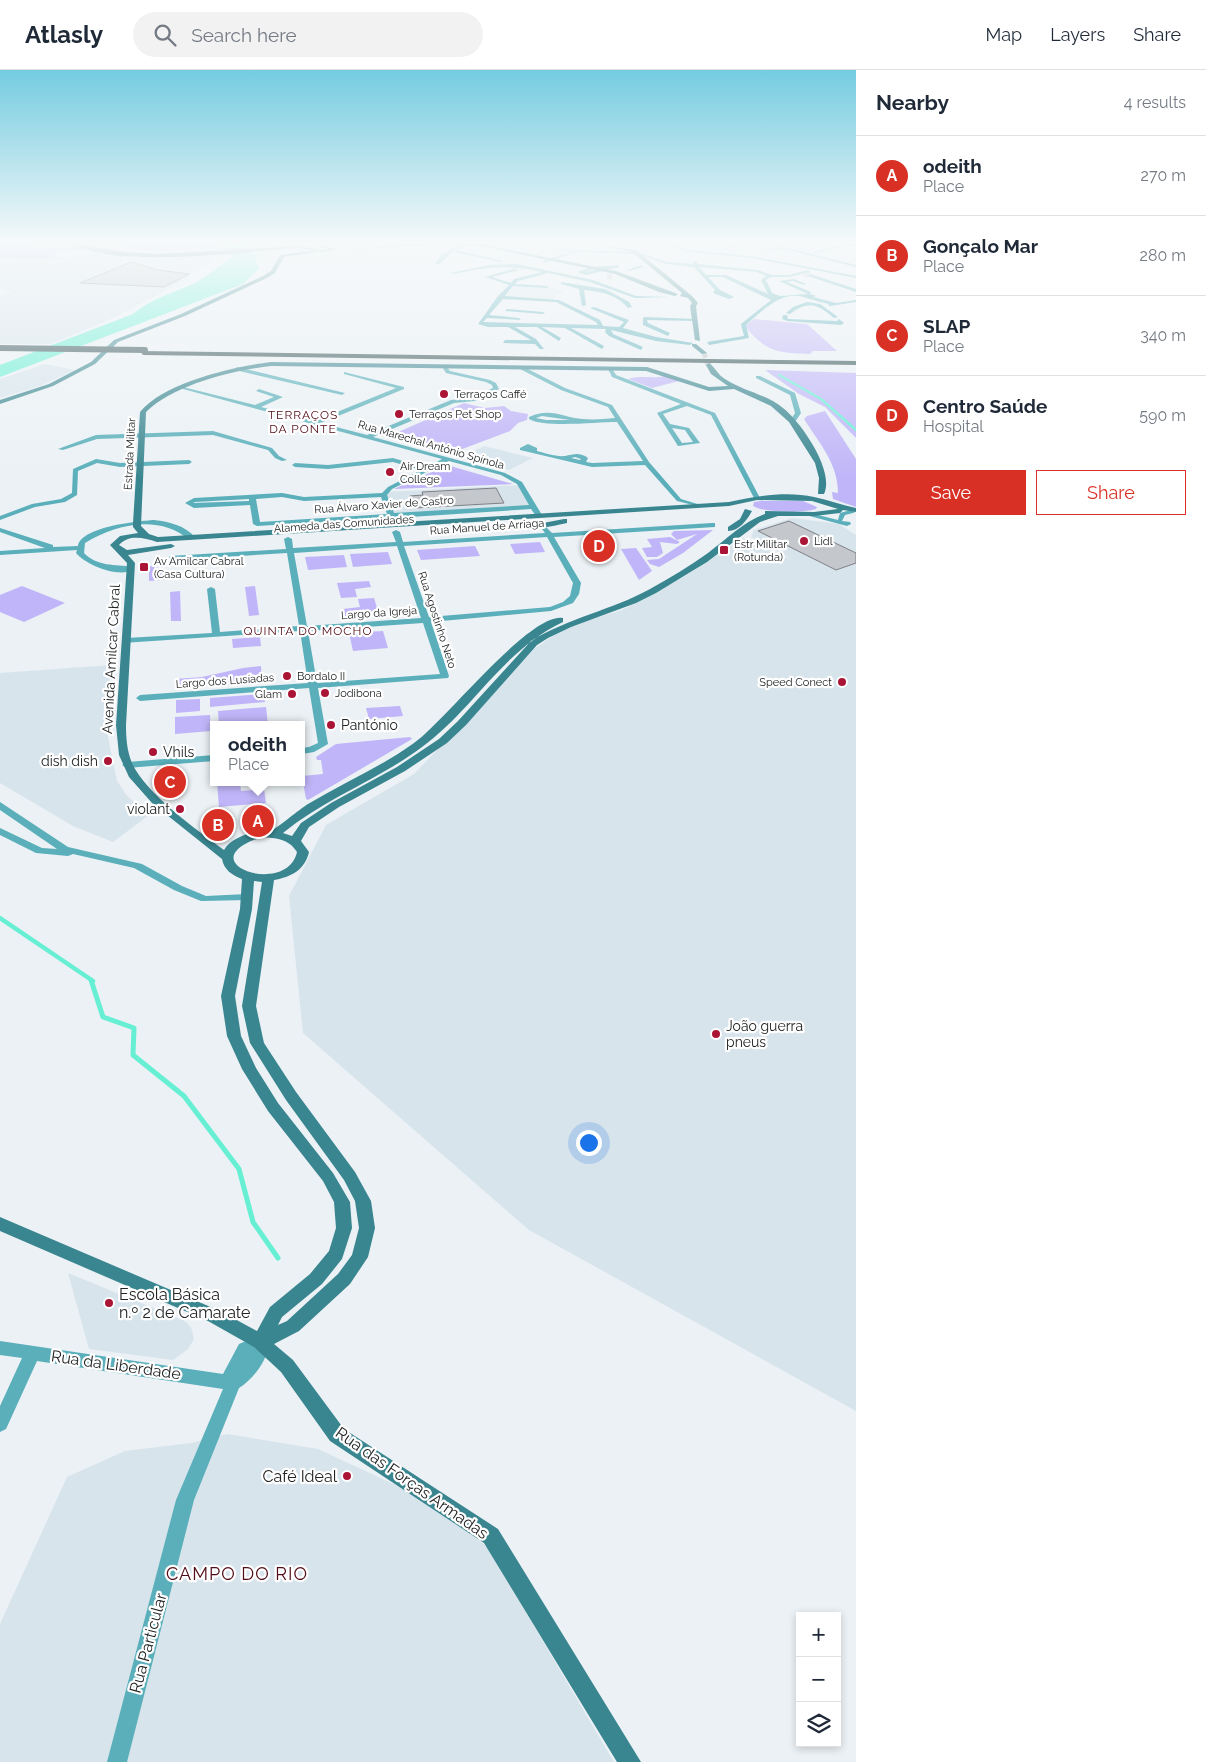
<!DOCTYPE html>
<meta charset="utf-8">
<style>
body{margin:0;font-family:Raleway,sans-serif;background:#f2f2f3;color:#1f2937}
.controls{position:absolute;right:15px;bottom:15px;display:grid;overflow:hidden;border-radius:0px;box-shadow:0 2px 8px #0003}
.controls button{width:45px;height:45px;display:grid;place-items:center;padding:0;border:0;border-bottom:1px solid #e0e1e3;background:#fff;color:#1f2937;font:25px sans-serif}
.you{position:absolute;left:588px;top:1072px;width:18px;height:18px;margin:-12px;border:4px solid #fff;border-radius:50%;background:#1a73e8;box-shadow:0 0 0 8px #1a73e833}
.badge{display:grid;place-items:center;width:32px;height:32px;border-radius:50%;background:#d93025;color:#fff;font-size:16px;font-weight:700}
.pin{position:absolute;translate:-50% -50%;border:2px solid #fff;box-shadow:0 1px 5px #0006}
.popup{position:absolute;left:210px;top:651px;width:95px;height:65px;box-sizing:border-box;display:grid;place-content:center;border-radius:0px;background:#fff;filter:drop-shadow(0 1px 4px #0005);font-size:16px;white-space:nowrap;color:#747a83}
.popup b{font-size:19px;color:#1f2937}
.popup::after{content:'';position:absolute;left:50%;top:100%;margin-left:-10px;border:10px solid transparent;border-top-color:#fff}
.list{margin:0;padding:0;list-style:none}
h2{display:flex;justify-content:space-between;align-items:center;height:65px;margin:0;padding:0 20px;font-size:21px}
h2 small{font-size:16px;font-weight:400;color:#747a83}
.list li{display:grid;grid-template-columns:32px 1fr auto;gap:15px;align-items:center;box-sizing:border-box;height:80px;padding:0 20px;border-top:1px solid #e0e1e3}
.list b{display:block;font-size:19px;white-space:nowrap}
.list p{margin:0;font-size:16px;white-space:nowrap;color:#747a83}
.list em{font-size:16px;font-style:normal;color:#747a83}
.actions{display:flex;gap:10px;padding:15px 20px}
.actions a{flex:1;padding:11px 0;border:1px solid #d93025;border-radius:0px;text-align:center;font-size:18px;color:#d93025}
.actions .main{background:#d93025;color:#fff}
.icon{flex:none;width:28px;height:28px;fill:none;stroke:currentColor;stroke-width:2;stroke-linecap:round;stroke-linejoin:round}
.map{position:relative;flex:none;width:856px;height:1692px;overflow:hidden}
header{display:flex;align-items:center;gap:30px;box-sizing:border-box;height:70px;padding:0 25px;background:#fff;border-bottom:1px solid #e0e1e3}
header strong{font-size:24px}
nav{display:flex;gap:28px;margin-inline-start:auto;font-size:18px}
.search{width:350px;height:45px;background:#f2f2f3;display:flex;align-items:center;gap:12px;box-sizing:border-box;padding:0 18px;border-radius:28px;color:#747a83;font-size:19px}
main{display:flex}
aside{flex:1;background:#fff}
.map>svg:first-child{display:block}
.built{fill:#d7e4ec}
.green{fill:#c0b5f8}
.water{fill:#67efd4}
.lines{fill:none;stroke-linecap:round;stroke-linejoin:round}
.stream-far3{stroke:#67efd4;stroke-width:2}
.stream-far2{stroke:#67efd4;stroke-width:2.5}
.stream-far1{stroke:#67efd4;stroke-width:4.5}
.stream{stroke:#67efd4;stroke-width:5}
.building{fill:#c4c7cc;stroke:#7e8085}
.street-tunnel{stroke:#c3c8cb;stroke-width:5;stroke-dasharray:5 2.5;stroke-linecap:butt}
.secondary-tunnel-far1{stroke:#c3c8cb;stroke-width:5;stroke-dasharray:5 2.5;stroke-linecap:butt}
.secondary-tunnel{stroke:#c3c8cb;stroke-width:7;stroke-dasharray:7 4;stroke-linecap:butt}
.street{fill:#5aafba;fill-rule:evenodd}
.secondary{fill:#3a8690;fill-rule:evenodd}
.primary{fill:#2c6870;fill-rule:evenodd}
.highway{fill:#2e4d51;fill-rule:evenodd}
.highway-bridge{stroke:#2e4d51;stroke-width:6}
.poi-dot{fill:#aa1435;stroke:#fff;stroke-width:2}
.labels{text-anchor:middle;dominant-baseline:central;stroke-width:4.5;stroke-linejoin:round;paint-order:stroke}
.far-poi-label{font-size:11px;fill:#212324;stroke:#fff;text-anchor:start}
.far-street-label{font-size:11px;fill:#212324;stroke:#fff}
.far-neighbourhood-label{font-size:12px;letter-spacing:1px;fill:#520d18;stroke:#fff}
.street-label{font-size:14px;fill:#212324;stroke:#fff}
.poi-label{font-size:14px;fill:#212324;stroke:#fff;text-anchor:start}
.near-poi-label{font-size:16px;fill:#212324;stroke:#fff;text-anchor:start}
.near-street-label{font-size:16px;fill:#212324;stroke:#fff}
.near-neighbourhood-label{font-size:18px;letter-spacing:1px;fill:#520d18;stroke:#fff}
</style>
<header>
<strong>Atlasly</strong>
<div class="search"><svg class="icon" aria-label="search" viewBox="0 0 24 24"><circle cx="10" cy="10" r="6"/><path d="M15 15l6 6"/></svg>Search here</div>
<nav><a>Map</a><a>Layers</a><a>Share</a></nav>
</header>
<main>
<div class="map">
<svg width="856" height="1692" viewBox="0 0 856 1692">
<rect width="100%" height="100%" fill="#ebf1f5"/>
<g class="built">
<path d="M79 180 121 188 137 185 213 186 212 191 180 213 111 249 51 274H0V226L13 222 0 220V188L59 189 82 184Z"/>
<path d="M517 216 553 218 565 222 557 223 553 230 506 227 513 217Z"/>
<path d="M45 294 75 300 40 316 0 328V309Z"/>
<path d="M484 376 533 388 509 400 461 387Z"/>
<path d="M522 415 534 437 391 446 386 422Z"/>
<path d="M792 448 839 454 856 465V1341L529 1160 303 963 289 826 326 755 414 704 534 579 566 557 622 540 687 505 743 468 793 490 751 467 754 460Z"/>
<path d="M112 595 104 648 117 711 127 726 149 745 113 772 73 756 0 713V603Z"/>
<path d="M68 1203 185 1251 191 1257 194 1269 188 1279 173 1290 89 1279Z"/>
<path d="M227 1364 318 1379 402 1418 451 1447 488 1478 614 1692H0V1554L67 1407 125 1381 191 1373Z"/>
</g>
<g class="green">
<path d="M0 173 86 180 58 181 53 187H62L60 189 0 188Z"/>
<path d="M164 173H218V177L162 181 100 177Z"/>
<path d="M754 249 807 254 837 281H813L810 284C777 283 766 282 745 256Z"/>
<path d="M765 300 856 303V368L825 337 799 324Z"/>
<path d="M666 306 679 311 652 318 628 309C640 305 653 309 666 306Z"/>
<path d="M464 333 485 338 504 336 511 341 528 344 527 350 518 353 510 361 449 384 387 367Z"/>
<path d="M825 341 856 389V437L833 429 832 422 838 423C838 393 819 373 804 349L807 346Z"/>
<path d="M447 395 513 414 394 419Z"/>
<path d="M761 431H803L817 437 816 439C803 443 764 443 753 436L754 432Z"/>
<path d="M713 460 683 483 659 497 650 494 647 490 659 489 697 464 677 470 671 464 674 461Z"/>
<path d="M670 467 680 472 677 474 660 472 663 483 657 487H647L642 478 652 477 647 469Z"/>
<path d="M540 472 545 482 515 484 510 474Z"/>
<path d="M475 476 480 486 421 490 417 480Z"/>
<path d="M636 478 652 501 639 510 621 479Z"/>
<path d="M388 482 392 494 353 497 350 484Z"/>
<path d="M344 485 347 497 308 500 305 487Z"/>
<path d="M149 496C158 496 166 502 176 503V509L149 511Z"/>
<path d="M369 511 371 517 355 519 357 527 341 528 337 513Z"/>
<path d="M22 516 65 533 24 552 0 542V525Z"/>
<path d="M255 516 259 545 249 546 245 517Z"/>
<path d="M180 521 181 551H171L170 522Z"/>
<path d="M374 528 379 544 345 546 343 539 360 537 358 529Z"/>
<path d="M383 561 388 578 353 581 349 563Z"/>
<path d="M260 567 261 576 233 578 232 569Z"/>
<path d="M261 596 262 612 175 618V609L202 607 243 598Z"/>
<path d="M264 624 265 632 210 637V628Z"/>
<path d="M200 629V641L176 643V630Z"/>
<path d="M400 636 403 646 369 649 366 638Z"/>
<path d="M266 637 268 655H219L218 641Z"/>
<path d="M210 645 211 661 175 664V647Z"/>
<path d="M410 667 412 669 308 730 306 729 302 706 323 704 321 690H317L316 687 336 674Z"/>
<path d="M217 712H240L241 721 264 719 266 733 219 737Z"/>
</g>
<path class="water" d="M222 173H241L255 188 259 198 243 214 0 307V295L133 244C153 227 175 223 197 212 209 205 221 195 233 187Z"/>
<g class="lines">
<path class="stream-far3" d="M248 185H261"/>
<path class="stream-far2" d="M779 305 821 329 856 360"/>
<path class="stream-far1" d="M0 848 93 911"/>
<path class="stream" d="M91 910 103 947 134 958 133 985 184 1026 239 1099 253 1152 278 1188"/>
</g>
<g class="building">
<path d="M131 192 158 200 189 204 164 217 80 213Z"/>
<path d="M496 418 504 433 414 438 410 426 423 425 422 422Z"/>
<path d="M789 451 856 483V493L836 500 758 461Z"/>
</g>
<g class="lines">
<g class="street-tunnel">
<path d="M513 200 522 198"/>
<path d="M804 204 810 205"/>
<path d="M607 207 612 206"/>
</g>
<path class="secondary-tunnel-far1" d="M704 283 708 293"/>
<path class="secondary-tunnel" d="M707 291 709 295"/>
<g class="street">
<path d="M22 173 86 178 120 185 159 183 120 187 86 180Z"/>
<path d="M462 173 463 175 456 180 503 191 501 192 453 182 439 194H435L442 184Z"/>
<path d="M525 173 569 180 637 182 667 192 693 194V192L695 191 698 194 758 200 771 205H789L808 200 810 202 789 207H771L766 210 772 223 780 226 808 224 779 211 794 209 806 214 804 215 793 211 787 212 811 222 810 224 816 226 813 227 836 233 856 230V232L830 236 828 235 829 234C820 232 810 229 803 227 781 220 761 242 746 255L749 268 709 275 707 272 744 266 741 254 771 230 723 207H708L720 220 734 227 729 229 713 223 715 220 694 197 666 194 637 184 576 182 544 193 542 191 572 182ZM699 197 757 202 766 206 761 210 768 224 726 205H706Z"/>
<path d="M656 173H661L689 180 751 186 856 206V208L751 188 689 182Z"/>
<path d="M739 173H744L726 180 722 179Z"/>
<path d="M772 173H776L784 177 856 195V197L787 180 746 181 780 178Z"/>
<path d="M815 173H821L797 179 795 178Z"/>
<path d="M843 175 844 177 815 183 813 182Z"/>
<path d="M517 194 593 210 636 226 670 227 635 228 590 212 548 203 518 211 515 214 547 216 549 218 513 216 505 226 559 230 600 250 603 256 619 257 624 252 590 238 594 237 629 250 623 258 656 267 693 273 690 275 656 271 611 260 613 264 643 277 641 280 609 266 605 262 606 259 571 258 604 276 602 279 565 258 542 257 561 268 559 271 537 257H515L536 269 544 279H540L535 274 503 273 505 270H531L508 257H488L478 254 498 226 509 215 485 207 513 199 515 201 492 207 511 213 514 209 542 202C506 194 488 197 453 204L451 203 489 195ZM503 229 556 232 596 252 598 255 483 252 487 248 521 250 519 248 489 245Z"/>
<path d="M618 195 620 197 586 205 577 202 593 197ZM594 199 596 200 584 202Z"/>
<path d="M642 195 644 197 629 201 627 200Z"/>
<path d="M810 204 856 219V222L808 206Z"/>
<path d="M561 212 605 219 629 232 632 237 628 238C618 225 599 221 584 220L586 235 582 236 579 219 561 214Z"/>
<path d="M807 232 820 234 838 247 834 248C817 234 809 230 790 244L786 243 793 237Z"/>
<path d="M507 239 543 242 545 243 543 244 505 241Z"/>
<path d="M783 245H787L788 249 837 251 839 249 844 253 841 255 787 251 782 249Z"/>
<path d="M645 247 695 249 697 250 695 251 647 250 648 253 670 263 668 266 643 255V248Z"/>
<path d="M441 295H445L450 301 490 310 496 313 499 319 475 331 454 333 373 367 505 403 522 412 542 445 540 446H536L531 439 395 448 397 451 393 453H390L388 448 257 456 253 454 250 435 194 438 185 433 194 428 282 423 304 427 382 423 388 417 421 400 393 392 328 399 295 397 292 395 295 393 328 395 393 388 426 398 442 389 183 319V317L255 335 274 327 256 321 259 319 283 327 261 337 315 351 396 318 344 304V302L404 317V319L321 353 367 365 451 330 472 328 493 318 492 315 486 312 446 303ZM449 391 501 405 517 414 529 435 394 443 387 425 392 419ZM282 427 304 431 381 427 387 444 260 452 256 429ZM249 429V431L193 433 195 432Z"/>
<path d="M518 296H522L565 318 612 335 649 392 681 429 701 435V437L677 431 645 395 592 397 520 380V378L528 374 537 378V381C545 383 556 387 565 386 574 384 580 382 588 388L586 392 592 393 643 391 617 352C597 352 544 358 529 349V347C551 337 563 348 583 349 594 350 604 349 615 348L608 337 561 320 518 298ZM542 346 570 350H546L536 348ZM575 387 581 389 580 390 571 388Z"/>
<path d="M237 297 345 323 342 325 235 300Z"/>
<path d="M607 297H611L616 305 715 343 760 428 759 429 754 428 711 345 687 336 663 344 670 354 689 358 700 373 678 376 657 343 681 334 612 307ZM672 358 685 360 693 372 682 373Z"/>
<path d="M756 306H760L795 323 801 343 795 352 790 351 795 343 790 325 756 308Z"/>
<path d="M213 361 272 378 279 386 287 390 282 391 275 388 268 380 213 365 97 369 63 380 58 379 96 365Z"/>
<path d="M96 389 120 393 189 390 192 392 189 394 120 397 97 393 78 401 77 425 65 432 35 437 0 450V446L32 434 61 429 72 423 73 399Z"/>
<path d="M851 440 855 442 853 443 845 445 842 451 850 452 851 454 847 456 802 444 806 442 838 450 840 443Z"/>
<path d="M154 450C170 452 184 455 196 468L189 470C160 444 116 454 85 473L84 483C98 497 114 494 133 497L134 499C120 509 86 495 76 483L77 480 0 485V481L45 478 0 462V458L53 475V477L78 476C81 457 137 451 154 450Z"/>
<path d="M712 453H715V457L554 467 581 513 579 524 573 533 551 541 431 552 449 606 448 608 318 618 328 674 314 682 302 684V678L309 677 318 673 309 618 140 631 136 628 140 625 308 613 300 561 123 573 122 571 126 568 212 563 207 519 211 517 215 519 220 562 299 556 287 483 173 490 169 488 170 486 286 479 284 469 288 467 292 469 293 478 396 472 392 462 396 460 400 462 403 472 545 463 542 459 546 457 552 463ZM547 467 573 513 570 526 563 532 550 537 429 547 404 476ZM397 476 421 548 307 556 294 483ZM423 553 440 604 317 613 308 561Z"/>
<path d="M214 685V691L127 698 122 695 127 692Z"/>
<path d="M0 732 68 777 142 794 182 816 206 826 247 824 253 827 247 830 201 831 174 820 134 798 73 784 68 786 36 783 0 765V758L42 778 57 779 0 740Z"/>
<path d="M260 1265 266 1267C274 1285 253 1309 239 1318L194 1430 127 1692H107L176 1430 223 1319 37 1291 6 1359 0 1362V1336L22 1288 0 1285V1271L223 1304 239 1274Z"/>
</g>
<g class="secondary">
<path d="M430 173 485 175 616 201 678 224 675 226 659 222 615 204 485 177 444 174 329 181Z"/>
<path d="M587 173 636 180 692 226 698 233 696 236 700 271 695 270 690 236 692 233 688 228 680 226 682 223 632 182Z"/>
<path d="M316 180 318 182 284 187 275 203 267 208 185 246 118 272 95 294 53 316 0 334V330L49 314 91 292 114 270 181 244 263 206 271 201 280 185Z"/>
<path d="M692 274H696L707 283 702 284 692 276Z"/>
<path d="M271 292 647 297 709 317 728 316 711 304 706 295 709 293C715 297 718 305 725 309 743 321 766 324 783 338 801 352 835 401 824 424H818L819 408 815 393 789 352 771 336 734 319 709 321 646 301 271 296C234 300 173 315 146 342L141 456 149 464 158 467 729 432C756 426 787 421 814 427 828 430 842 435 856 438V442L843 440 840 443 814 446H778L760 452 707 492 656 523 636 533 571 557 548 568 537 575 466 655 447 673 405 701 339 737 309 757 301 771 309 782C305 800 291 807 274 810L256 936 264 973 296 1022 355 1102 371 1131 375 1158 368 1187 350 1214 299 1261 274 1274 293 1290 344 1359 498 1459 641 1692H617L484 1473 330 1371 281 1302 254 1277 208 1251 0 1161V1147L220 1241 257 1261 270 1237 310 1204 329 1181 336 1158 334 1132 323 1111 268 1041 242 999 227 966 221 926 240 839 242 809C232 805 224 800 222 789L152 733 129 707 119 685 116 655 127 493 110 475 120 466 138 463 133 457V453L140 342C165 312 233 297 271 292ZM757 430 812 431 838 439 814 442 765 441V444C743 452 727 469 708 483 690 496 670 508 650 519 612 540 568 548 531 571L458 651 439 669 397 697 331 733 301 753 292 766 283 763C326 728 378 710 422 677 474 639 502 581 563 552V548C530 542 445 651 414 673 381 697 343 713 308 734 300 739 277 758 271 761 268 762 263 760 260 761 247 763 230 769 224 780 198 761 145 723 132 693 127 681 126 668 126 655L135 493 128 485 171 478 175 476 171 474 127 480 119 475C130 464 143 468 157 472L729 436ZM262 767C276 768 289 769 297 782 287 828 185 792 262 767ZM254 811 262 812 242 936 250 973 286 1030 344 1110 355 1131 359 1158 352 1185 338 1204 287 1251 278 1255 282 1247 322 1214 342 1189 352 1158 350 1132 333 1103 278 1033 256 998 241 966 235 926 252 839Z"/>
<path d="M745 439 752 441C747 450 739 461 728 461V457L740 449Z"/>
<path d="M564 449H567V453C553 456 529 462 516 454L520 452 543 453Z"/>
</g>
<g class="primary">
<path d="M71 173 126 182 155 184 300 176 322 180 329 179 311 173 338 179 322 182 300 178C241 181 121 200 71 173Z"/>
<path d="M838 173 856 175V177Z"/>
</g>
<path class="highway" d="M140 281 856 291V295L143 285Z"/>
<path class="highway-bridge" d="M0 278 145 280"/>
</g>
<linearGradient id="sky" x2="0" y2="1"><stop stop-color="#74cce0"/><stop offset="0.42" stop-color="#f6f9fa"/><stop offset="1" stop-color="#f6f9fa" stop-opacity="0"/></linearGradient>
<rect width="856" height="409" fill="url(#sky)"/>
<g class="poi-dot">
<circle cx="444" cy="324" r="5"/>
<circle cx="399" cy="344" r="5"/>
<circle cx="390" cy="402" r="5"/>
<circle cx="804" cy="471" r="5"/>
<rect x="719" y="475" width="10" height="10" rx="2.5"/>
<rect x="139" y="492" width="10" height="10" rx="2.5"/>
<circle cx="287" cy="606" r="5"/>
<circle cx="842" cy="612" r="5"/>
<circle cx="325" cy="623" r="5"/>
<circle cx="292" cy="624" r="5"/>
<circle cx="331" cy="655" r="5"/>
<circle cx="153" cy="682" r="5"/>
<circle cx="108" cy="691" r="5"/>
<circle cx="180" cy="739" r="5"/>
<circle cx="716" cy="964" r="5"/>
<circle cx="109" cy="1233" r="5"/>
<circle cx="347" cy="1406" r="5"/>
</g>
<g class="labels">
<g class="far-poi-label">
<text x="454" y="324">Terraços Caffé</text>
<text x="409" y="344">Terraços Pet Shop</text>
<text x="400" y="396">Air Dream<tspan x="400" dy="13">College</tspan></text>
<text x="814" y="471">Lidl</text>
<text x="734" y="474">Estr Militar<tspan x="734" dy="13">(Rotunda)</tspan></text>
<text x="154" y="491">Av Amilcar Cabral<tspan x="154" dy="13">(Casa Cultura)</tspan></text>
<text x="297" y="606">Bordalo II</text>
<text x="832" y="612" text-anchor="end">Speed Conect</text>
<text x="335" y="623">Jodibona</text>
<text x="282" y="624" text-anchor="end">Glam</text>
</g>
<g class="far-street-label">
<text transform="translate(431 375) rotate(16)">Rua Marechal António Spínola</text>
<text transform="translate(130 384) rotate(-87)">Estrada Militar</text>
<text transform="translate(384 435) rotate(-4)">Rua Álvaro Xavier de Castro</text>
<text transform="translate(344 454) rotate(-4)">Alameda das Comunidades</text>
<text transform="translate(487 457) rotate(-4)">Rua Manuel de Arriaga</text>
<text transform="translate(379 543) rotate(-4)">Largo da Igreja</text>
<text transform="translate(437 550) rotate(72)">Rua Agostinho Neto</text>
<text transform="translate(225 611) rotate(-4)">Largo dos Lusíadas</text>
</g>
<g class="far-neighbourhood-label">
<text x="303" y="345">TERRAÇOS<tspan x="303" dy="14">DA PONTE</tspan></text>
<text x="308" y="561">QUINTA DO MOCHO</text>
</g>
<g class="street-label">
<text transform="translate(111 589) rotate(-87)">Avenida Amílcar Cabral</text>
</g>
<g class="poi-label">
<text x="341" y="655">Pantónio</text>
<text x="163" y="682">Vhils</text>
<text x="98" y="691" text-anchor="end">dish dish</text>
<text x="170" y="739" text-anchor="end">violant</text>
<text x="726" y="956">João guerra<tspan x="726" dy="16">pneus</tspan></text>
</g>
<g class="near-poi-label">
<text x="119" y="1224">Escola Básica<tspan x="119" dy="18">n.º 2 de Camarate</tspan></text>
<text x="337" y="1406" text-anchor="end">Café Ideal</text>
</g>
<g class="near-street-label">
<text transform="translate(116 1295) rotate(8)">Rua da Liberdade</text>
<text transform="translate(412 1413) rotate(35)">Rua das Forças Armadas</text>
<text transform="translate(148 1573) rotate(-75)">Rua Particular</text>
</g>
<g class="near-neighbourhood-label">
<text x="237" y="1503">CAMPO DO RIO</text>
</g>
</g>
</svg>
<div class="controls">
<button>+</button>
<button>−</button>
<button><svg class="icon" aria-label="layers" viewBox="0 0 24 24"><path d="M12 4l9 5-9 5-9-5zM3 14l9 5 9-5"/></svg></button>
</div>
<div class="you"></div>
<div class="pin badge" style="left:258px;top:751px">A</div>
<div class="popup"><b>odeith</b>Place</div>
<div class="pin badge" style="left:218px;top:755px">B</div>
<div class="pin badge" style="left:170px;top:712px">C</div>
<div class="pin badge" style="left:599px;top:476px">D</div>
</div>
<aside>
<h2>Nearby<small>4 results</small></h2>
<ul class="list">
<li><span class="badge">A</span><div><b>odeith</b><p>Place</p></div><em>270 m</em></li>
<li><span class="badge">B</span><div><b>Gonçalo Mar</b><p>Place</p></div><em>280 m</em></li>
<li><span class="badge">C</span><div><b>SLAP</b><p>Place</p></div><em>340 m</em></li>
<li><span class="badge">D</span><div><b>Centro Saúde</b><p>Hospital</p></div><em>590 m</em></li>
</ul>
<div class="actions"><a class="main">Save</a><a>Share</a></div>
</aside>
</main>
